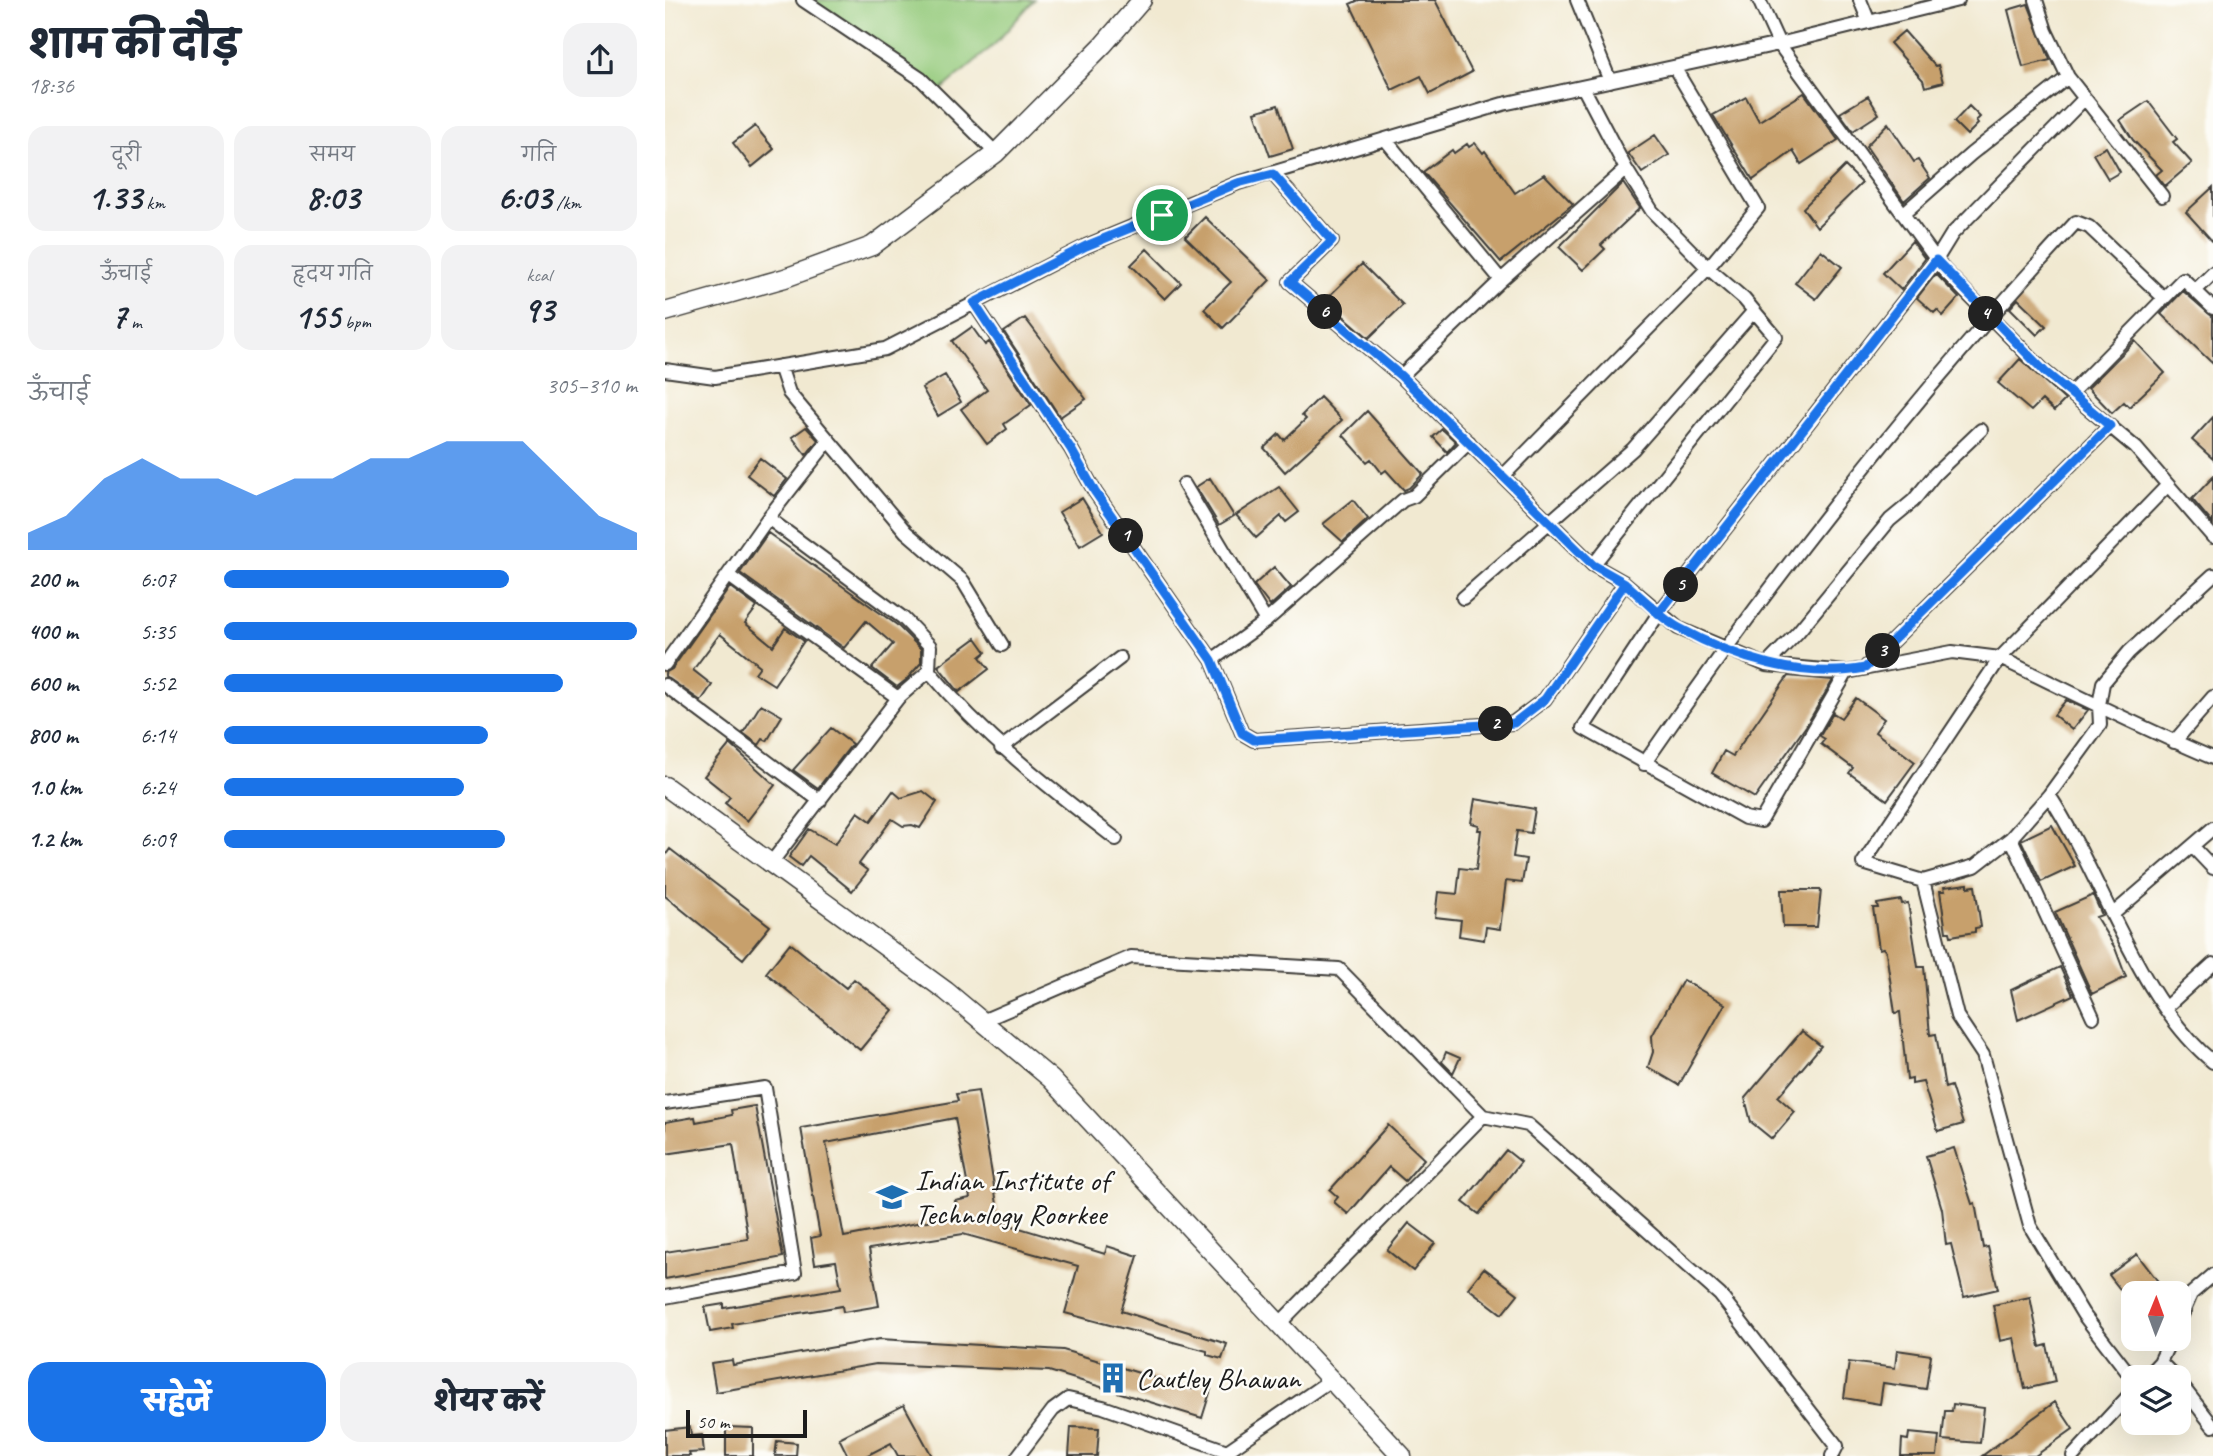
<!DOCTYPE html>
<html lang="hi">
<meta charset="utf-8">
<style>
:root{--surface:#fff;--page:#f2f2f3;--text:#1f2937;--muted:#747a83;--accent:#1a73e8}
body{margin:0;font-family:Caveat,"Playpen Sans Deva",sans-serif;background:var(--page);color:var(--text);height:100vh;display:flex;flex-direction:column;font-size:26px;white-space:nowrap}
*{box-sizing:border-box;margin:0}
p{font-size:23px;color:var(--muted)}
.icon{flex:none;width:38px;height:38px;fill:none;stroke:currentColor;stroke-width:2;stroke-linecap:round;stroke-linejoin:round}
.map{position:relative;flex:1;overflow:hidden}
.drawer{display:flex;flex-direction:column;background:var(--surface);width:665px}
.drawer>*{flex:none}
.needle{width:46px;rotate:1deg}
.buttons{position:absolute;left:1456px;top:1281px;display:grid;gap:14px}
.buttons a{display:grid;place-items:center;width:70px;height:70px;border-radius:14px;background:var(--surface);box-shadow:0 7px 28px #0002;font-size:35px}
.scale{position:absolute;left:21px;bottom:18px;width:121px;box-sizing:border-box;padding-left:7px;border:4px solid #1c1c1c;border-top:0;font-size:19px;line-height:24px;white-space:nowrap;color:#1c1c1c;-webkit-text-stroke:5px #fdfcf7;paint-order:stroke}
.pin{position:absolute;display:grid;place-items:center;width:60px;height:60px;color:#fff;margin:-30px;border:4px solid #fff;border-radius:50%;box-shadow:0 2px 7px #0007}
.km{position:absolute;width:35px;height:35px;margin:-18px;border-radius:50%;background:#222;color:#fff;font-size:19px;line-height:35px;text-align:center}
.round{display:grid;place-items:center;flex:none;width:74px;height:74px;border-radius:21px;background:var(--page)}
.summary{display:flex;align-items:center;justify-content:space-between;height:119px;padding:0 28px}
h1{font-size:38px;font-weight:800;line-height:52px}
.figures{display:grid;grid-template-columns:repeat(3,1fr);gap:10px;height:119px;padding:7px 28px}
.figures div{display:grid;align-content:center;border-radius:18px;background:var(--page);text-align:center}
.figures b{font-size:35px;font-weight:800}
.figures small{font-size:19px;font-weight:400}
.figures p{font-size:19px}
.chart{height:196px;padding:14px 28px}
.chart p{display:flex;justify-content:space-between}
.chart svg{width:100%;height:126px;margin-top:7px;fill:var(--accent);opacity:.7}
.primary-button{display:flex;gap:14px;margin-top:auto;padding:14px 28px}
.primary-button a{flex:1;height:80px;border-radius:21px;background:var(--accent);color:#fff;font-size:28px;font-weight:800;line-height:80px;text-align:center}
.primary-button a+a{background:var(--page);color:var(--text)}
ul{padding:0 28px;list-style:none;font-size:23px}
li{display:grid;grid-template-columns:112px 84px 1fr;align-items:center;height:52px}
li i{height:18px;border-radius:9px;background:var(--accent)}
main{display:flex;flex:1;min-height:0}
.map>svg:first-child{display:block}
.green{fill:#94ca7c;stroke:#58734c;stroke-width:2}
.building{fill:#c7a06c;fill-rule:evenodd}
.lines{fill:none;stroke-linecap:round;stroke-linejoin:round}
.street-casing{stroke:#3c3b37;stroke-width:16}
.secondary-casing{stroke:#3c3b37;stroke-width:21}
.street{stroke:#fff;stroke-width:12}
.secondary{stroke:#fff;stroke-width:18}
.route-casing{stroke:#fff;stroke-width:14}
.route{stroke:#1a73e8;stroke-width:9}
.labels{text-anchor:middle;stroke-width:5;stroke-linejoin:round;paint-order:stroke}
.poi-label{font-size:30px;fill:#1c1c1c;stroke:#fdfcf7;text-anchor:start}
</style>
<main>
<section class="drawer">
<div class="summary"><div><h1>शाम की दौड़</h1><p>18:36</p></div><a class="round"><svg class="icon" aria-label="share" viewBox="0 0 24 24"><path d="M12 15V3M7 8l5-5 5 5M5 13v7h14v-7"/></svg></a></div>
<div class="figures">
<div><p>दूरी</p><b>1.33<small> km</small></b></div>
<div><p>समय</p><b>8:03</b></div>
<div><p>गति</p><b>6:03<small> /km</small></b></div>
</div>
<div class="figures">
<div><p>ऊँचाई</p><b>7<small> m</small></b></div>
<div><p>हृदय गति</p><b>155<small> bpm</small></b></div>
<div><p>kcal</p><b>93</b></div>
</div>
<div class="chart"><p><span>ऊँचाई</span>305–310 m</p>
<svg viewBox="0 0 160 44" preserveAspectRatio="none"><path d="M0 44V38L10 32L20 19L30 12L40 19L50 19L60 25L70 19L80 19L90 12L100 12L110 6L120 6L130 6L140 19L150 32L160 38V44z"/></svg>
</div>
<ul>
<li><b>200 m</b>6:07<i style="width:69%"></i></li>
<li><b>400 m</b>5:35<i style="width:100%"></i></li>
<li><b>600 m</b>5:52<i style="width:82%"></i></li>
<li><b>800 m</b>6:14<i style="width:64%"></i></li>
<li><b>1.0 km</b>6:24<i style="width:58%"></i></li>
<li><b>1.2 km</b>6:09<i style="width:68%"></i></li>
</ul>
<div class="primary-button"><a>सहेजें</a><a>शेयर करें</a></div>
</section>
<div class="map">
<svg width="1548" height="1456" viewBox="0 0 1548 1456">
<rect width="100%" height="100%" fill="#fdfcf7"/>
<filter id="ink" filterUnits="userSpaceOnUse"><feTurbulence type="fractalNoise" baseFrequency=".0143" numOctaves="2"/><feDisplacementMap in="SourceGraphic" scale="14" xChannelSelector="R" yChannelSelector="G"/><feConvolveMatrix kernelMatrix="1 2 1 2 8 2 1 2 1" color-interpolation-filters="sRGB"/></filter>
<filter id="wash" filterUnits="userSpaceOnUse"><feTurbulence type="fractalNoise" baseFrequency=".00686" numOctaves="4" result="noise"/><feDisplacementMap in="SourceGraphic" scale="28" xChannelSelector="R" yChannelSelector="G"/><feGaussianBlur stdDeviation="1.57" result="paint"/><feColorMatrix in="noise" values="0 0 0 0 0 0 0 0 0 0 0 0 0 0 0 0 0 1.4 0 .05"/><feComposite in="paint" operator="in"/></filter>
<g filter="url(#wash)">
<rect width="100%" height="100%" fill="#f1e9d1"/>
<path class="green" d="M141 0H369L330 44 273 93Z"/>
<g id="blocks">
<path class="building" d="M694 0H770L807 72 765 94 756 76 727 90 685 4Z
M1363 4 1385 60 1358 67 1343 10Z
M1239 31 1270 66 1273 65 1278 82 1260 87 1258 80 1225 43Z
M1139 93 1173 140 1136 164 1128 151 1088 180 1048 115 1081 97 1094 121Z
M1203 96 1214 114 1188 131 1175 113Z
M1483 101 1512 139 1508 142 1527 163 1500 186 1491 175 1497 170 1468 140 1455 120Z
M613 105 628 149 605 156 590 112Z
M1304 106 1315 117 1311 121 1313 124 1302 135 1289 122Z
M1223 123 1249 162 1253 160 1265 178 1239 201 1201 146Z
M90 126 109 149 87 167 68 143Z
M990 135 1004 155 977 173 963 153Z
M810 143 818 153 820 151 850 193 879 174 908 204 836 262 758 172 787 150 789 153 802 144 804 147Z
M1441 147 1455 172 1443 179 1428 154Z
M1180 166 1197 183 1152 227 1138 208Z
M958 183 975 208 936 245 940 249 918 270 894 247Z
M1548 187V242L1521 212Z
M540 217 605 280 558 328 539 309 566 282 520 237Z
M1247 241 1260 259 1236 290 1218 273Z
M482 249 516 283 500 299 466 265Z
M1156 250 1177 267 1151 299 1130 283Z
M697 264 738 305 704 338 660 300Z
M1271 274 1294 298 1278 316 1272 310 1269 313 1252 298Z
M1518 291 1548 317V364L1496 314Z
M1353 299 1381 326 1372 335 1345 308Z
M360 318 421 399 395 417 339 332Z
M307 327 320 345 324 342 366 405 339 424 342 429 322 444 296 409 322 390 287 341Z
M1470 341 1500 373 1464 407 1459 402 1447 413 1423 388Z
M1355 359 1400 400 1389 411 1377 400 1366 411 1333 383Z
M280 375 296 402 273 416 257 388Z
M655 397 677 420 620 472 599 448 614 434 619 440 641 419 637 415Z
M702 411 758 474 744 488 739 490 721 470 717 473 706 459 702 462 678 435Z
M1548 417V459L1527 440Z
M141 427 153 440 141 455 127 437Z
M777 429 791 442 782 452 768 437Z
M95 458 122 479 109 496 82 475Z
M1548 477V524L1527 499Z
M545 478 569 516 554 525 531 487Z
M614 487 634 512 621 522 616 516 591 538 571 515Z
M417 498 438 532 415 546 394 512Z
M688 500 703 519 678 542 658 524Z
M103 533 232 625 256 649V663L241 680 232 687 207 668 228 644 201 621 179 648 75 573Z
M609 567 626 587 605 606 589 585Z
M65 587 92 607 80 623 108 646 120 628 139 641 109 685 90 673 95 666 55 634 28 670 47 685 36 701 0 676V673L7 669Z
M311 638 321 652 315 657 324 669 294 692 273 666Z
M1123 676 1168 680 1141 726 1090 798 1047 773 1059 751 1068 756Z
M1191 698 1219 719 1210 732 1250 762 1222 800 1184 773 1188 768 1156 744 1160 739 1155 736 1168 713 1176 718Z
M1401 700 1423 710 1407 730 1389 715Z
M96 704 117 716 102 741 98 739 94 745 78 733Z
M166 728 187 744 153 788 128 770Z
M65 744 110 785 82 821 60 803 65 797 39 776Z
M228 791 236 798 258 791 272 802 255 828 247 825 238 826 227 819 194 864 203 871 187 891 144 856 136 866 124 857 144 829 170 844 193 812 206 821Z
M810 799 870 809 866 833 852 831 848 857 861 859 857 883 841 881 835 929 821 927 819 940 794 936 796 920 770 917 773 892 792 894 795 868 811 870 816 830H813L814 825 806 823Z
M1387 825 1410 866 1376 882 1356 840Z
M5 849 105 926 78 959 0 896V856Z
M1303 884V887L1310 886 1316 927 1310 928V932L1286 936 1285 932H1281L1275 891H1280L1279 887Z
M1116 890H1156L1152 927H1118Z
M1428 895 1437 915 1431 917 1450 948 1461 977 1427 994 1390 912Z
M1236 900 1237 904 1243 903 1253 967H1259L1265 1035 1271 1034 1280 1088 1286 1086 1298 1124 1273 1131 1258 1082 1247 1084V1079L1242 1080 1235 1012 1230 1013 1221 952 1218 948 1214 949 1208 908H1213L1212 904Z
M125 943 181 988 189 979 228 1010 195 1050 101 973Z
M1395 967 1408 995 1353 1020 1346 990Z
M1018 980 1060 1004 1014 1085 983 1067 988 1052 987 1036Z
M1137 1031 1156 1046 1113 1097 1130 1112 1107 1139 1086 1122 1080 1098Z
M781 1052 795 1058 788 1073 777 1062Z
M313 1091 335 1222 440 1254 442 1246 473 1256 456 1311 562 1344 557 1359 542 1355V1351L400 1313 413 1266 298 1234 204 1249 214 1306 178 1312 177 1306 67 1324 68 1328 45 1332 40 1307 59 1304V1308L176 1288 171 1261 150 1264 146 1238 155 1236 136 1128 293 1101 291 1094ZM290 1118 305 1198 290 1201 293 1215 179 1237 161 1143Z
M90 1106 118 1257 0 1279V1252L83 1239 68 1144 0 1154V1122L30 1117 31 1122 67 1115 66 1110Z
M723 1125 759 1159 740 1181 724 1167 683 1214 669 1202 673 1197 665 1190Z
M1289 1148 1307 1204 1310 1203 1318 1248 1323 1247 1333 1289 1299 1297 1286 1244 1281 1245 1277 1209 1261 1156Z
M841 1150 856 1162 814 1214 798 1202Z
M744 1223 770 1243 748 1271 722 1250Z
M1472 1254 1498 1288 1491 1293H1468V1306L1444 1275Z
M819 1268 853 1294 837 1314 803 1288Z
M1365 1297 1375 1347 1382 1345 1390 1382 1360 1389 1349 1338 1335 1341 1328 1305Z
M215 1339 398 1350 527 1389 529 1384 546 1389 537 1418 384 1371 211 1364 51 1392 46 1363 67 1360 68 1365Z
M1232 1350 1266 1355 1261 1389 1218 1383 1215 1404 1179 1398 1184 1362 1230 1368Z
M1390 1402 1408 1429 1370 1456H1317Z
M1288 1404 1319 1408 1315 1443 1277 1440 1280 1411H1287Z
M239 1405 267 1456H233L226 1443 201 1456H183L174 1438Z
M25 1427 26 1436 37 1435 39 1452 24 1453 25 1456H0V1430Z
M61 1427 88 1428V1456H61Z
M406 1427 434 1428 432 1456H404Z
M1244 1433 1274 1436 1272 1456H1236L1237 1439 1243 1440Z
M112 1441 132 1443 131 1456H110Z"/>
</g>
</g>
<g filter="url(#ink)">
<use href="#blocks" fill-opacity="0" stroke="#3c3b37" stroke-width="2"/>
<g class="lines">
<g class="street-casing">
<path id="street" d="M138 0 256 79 331 153
M912 0 945 81
M1094 0 1114 44 1279 270 1380 372 1471 448 1548 537
M1195 0 1204 22
M1371 0 1381 31 1403 77 1497 196
M720 139 836 280
M608 174 667 241 625 282 736 376 928 565 960 583 1013 628 1101 665 1182 672 1287 652 1335 658 1503 485
M1238 214 1306 154 1403 77
M1530 291 1548 273
M309 303 406 449 430 492 547 660 577 733 589 740 848 723 880 699 960 583
M115 366 124 393 241 532 298 581 337 645
M0 370 50 377 220 349 421 246 573 183 838 104 1114 44 1293 0
M736 376 836 280 961 169 918 87
M1406 393 1518 279 1548 308
M839 475 1043 268 1093 208 1009 67
M519 484 601 621
M103 518 238 618 265 646 264 671C319 737 383 787 451 839
M928 565 1111 337 1079 299 1043 268 987 211 961 169
M1548 575 1464 652 1438 683 1434 705 1435 725 1384 795 1346 838 1310 866 1258 881 1198 863 1335 658C1406 692 1476 728 1548 758
M64 576 233 698
M798 598 968 449 1088 312
M547 660 601 621 738 500 749 496 804 442
M0 664 103 518 164 440
M1101 665 1133 632 1225 520 1248 501 1270 474 1316 430
M1200 668 1445 426
M1182 672 1096 821 1080 818 918 728 994 613 1271 260 1287 234 1419 99
M0 685 155 801
M1509 742 1548 697
M336 748 455 658
M979 764C1110 574 1254 391 1411 222L1424 227 1499 298
M1384 795C1437 876 1473 1001 1548 1062
M1346 838 1428 1017
M1528 847 1548 868
M106 863 233 698 264 671
M1258 881 1292 1016 1318 1055 1365 1226 1418 1314 1468 1379
M1448 914 1548 828
M1501 1007 1548 964
M317 1021 466 957 674 969 818 1116
M0 1103 100 1088 130 1273 0 1297
M1514 1322 1526 1294 1548 1275
M614 1324 818 1116 863 1125 1055 1295 1172 1446 1167 1456
M1495 1362 1510 1377
M1481 1377 1495 1362 1506 1339
M1514 1382 1548 1426
M353 1456 388 1410 403 1399 438 1407 562 1451 667 1379
M1408 1456 1468 1391"/>
</g>
<g class="secondary-casing">
<path id="secondary" d="M0 312 120 278 207 246 331 153 438 45 477 0
M0 786 281 991 386 1079 737 1456"/>
</g>
<use href="#street" class="street"/>
<use href="#secondary" class="secondary"/>
</g>
</g>
<g class="lines" filter="url(#ink)">
<g class="route-casing">
<path id="route" d="M497 215 421 246 309 303 406 449 430 492 547 660 577 733 589 740 849 723 880 699 960 583C977 598 994 617 1014 628 1069 658 1137 680 1200 668L1445 426 1380 372 1271 260 994 613 960 583 928 565 736 376 625 282 667 241 608 174 573 183 497 215"/>
</g>
<use href="#route" class="route"/>
</g>
<defs>
<g id="university-bare" transform="scale(2.415)"><path d="M0-5L7-2L0 1L-7-2ZM-4 1L0 2.5L4 1V4Q0 6-4 4Z" fill="#1f6fb2" stroke="#fdfcf7" stroke-width="2.5" paint-order="stroke"/></g>
<g id="building-bare" transform="scale(2.415)"><path d="M-4-6H4V6H1V3H-1V6H-4ZM-2.5-4.3h1.7v1.8h-1.7ZM.8-4.3h1.7v1.8H.8ZM-2.5-1h1.7V.8h-1.7ZM.8-1h1.7V.8H.8Z" fill="#1f6fb2" stroke="#fdfcf7" stroke-width="2.5" paint-order="stroke"/></g>
</defs>
<g fill-rule="evenodd">
<use href="#university-bare" x="227" y="1197"/>
<use href="#building-bare" x="448" y="1378"/>
</g>
<g class="labels">
<g class="poi-label">
<text x="250" y="1190">Indian Institute of<tspan x="250" dy="34">Technology Roorkee</tspan></text>
<text x="471" y="1388">Cautley Bhawan</text>
</g>
</g>
</svg>
<div class="buttons">
<a><svg class="needle" viewBox="-14 -14 28 28"><path d="M0-13l5 13h-10z" fill="#e53935"/><path d="M0 13l5-13h-10z" fill="#747a83"/></svg></a>
<a><svg class="icon" aria-label="layers" viewBox="0 0 24 24"><path d="M12 4l9 5-9 5-9-5zM3 14l9 5 9-5"/></svg></a>
</div>
<div class="scale">50 m</div>
<div class="pin" style="left:497px;top:215px;background:#1e9e55"><svg class="icon" aria-label="arrive" viewBox="0 0 24 24"><path d="M6 21V4h12l-3 4 3 4H6"/></svg></div>
<b class="km" style="left:461px;top:536px">1</b>
<b class="km" style="left:831px;top:724px">2</b>
<b class="km" style="left:1218px;top:651px">3</b>
<b class="km" style="left:1321px;top:314px">4</b>
<b class="km" style="left:1016px;top:585px">5</b>
<b class="km" style="left:660px;top:312px">6</b>
</div>
</main>
